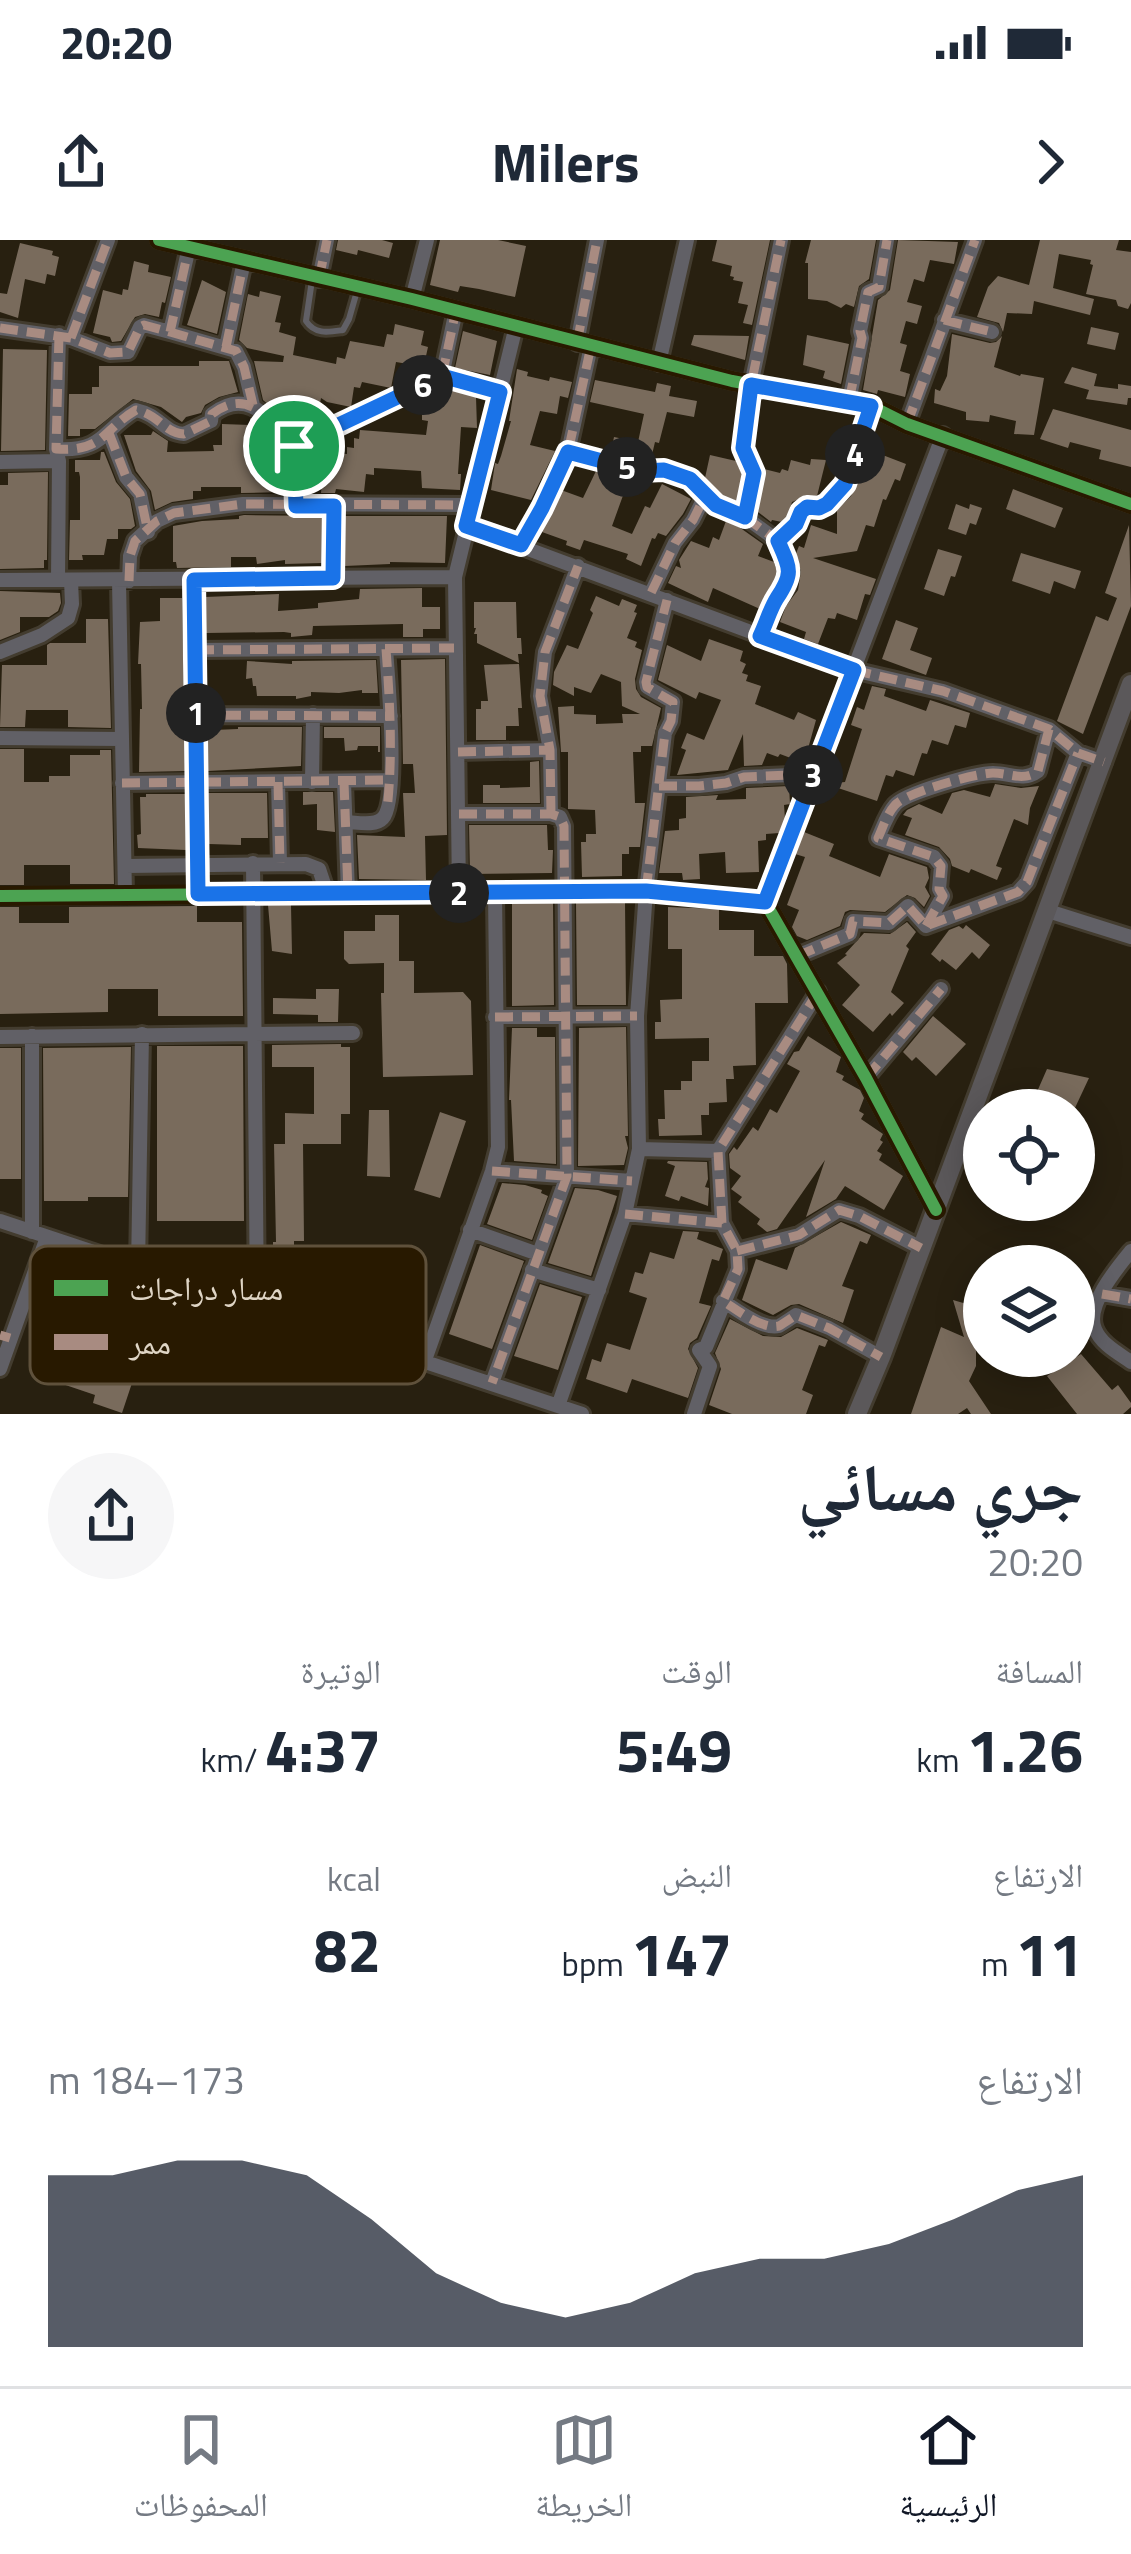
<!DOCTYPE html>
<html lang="ar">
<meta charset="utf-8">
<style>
:root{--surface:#fff;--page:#f6f6f7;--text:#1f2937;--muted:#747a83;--line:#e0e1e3;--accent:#111827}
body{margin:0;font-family:"Titillium Web","Noto Naskh Arabic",sans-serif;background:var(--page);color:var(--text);direction:rtl;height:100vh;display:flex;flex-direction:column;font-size:45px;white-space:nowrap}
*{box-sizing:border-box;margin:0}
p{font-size:39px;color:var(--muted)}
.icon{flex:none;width:66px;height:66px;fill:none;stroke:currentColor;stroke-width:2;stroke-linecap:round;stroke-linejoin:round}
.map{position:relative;height:1174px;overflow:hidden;direction:ltr}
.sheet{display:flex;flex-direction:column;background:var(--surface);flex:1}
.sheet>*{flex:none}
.tools{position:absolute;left:963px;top:849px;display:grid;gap:24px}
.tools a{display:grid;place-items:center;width:132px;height:132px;border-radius:50%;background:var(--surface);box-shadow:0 6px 30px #0003;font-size:60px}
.pin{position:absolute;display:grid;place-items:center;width:102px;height:102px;color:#fff;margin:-51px;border:6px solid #fff;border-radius:50%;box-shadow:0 3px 12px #0007}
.km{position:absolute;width:60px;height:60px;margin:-30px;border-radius:50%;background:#222;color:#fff;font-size:33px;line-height:60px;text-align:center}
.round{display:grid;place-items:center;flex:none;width:126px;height:126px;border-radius:63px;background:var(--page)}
.summary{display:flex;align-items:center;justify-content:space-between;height:204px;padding:0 48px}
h1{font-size:66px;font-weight:700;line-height:90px}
.stats{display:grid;grid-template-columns:repeat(3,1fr);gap:18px;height:204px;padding:12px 48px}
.stats div{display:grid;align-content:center}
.stats b{font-size:60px;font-weight:700}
.stats small{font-size:33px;font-weight:400}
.stats p{font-size:33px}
.chart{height:336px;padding:24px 48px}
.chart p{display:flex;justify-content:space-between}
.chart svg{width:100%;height:216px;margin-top:12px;fill:var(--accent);opacity:.7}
.status{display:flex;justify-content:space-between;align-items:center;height:84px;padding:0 60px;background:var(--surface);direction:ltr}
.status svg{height:33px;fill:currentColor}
header{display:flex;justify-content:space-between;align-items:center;height:156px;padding:0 48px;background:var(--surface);font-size:54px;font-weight:700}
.tabs{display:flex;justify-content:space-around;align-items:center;height:168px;border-top:3px solid var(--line);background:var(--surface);font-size:33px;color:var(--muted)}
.tabs a{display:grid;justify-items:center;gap:6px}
.tabs .current{color:var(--accent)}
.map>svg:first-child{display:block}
.building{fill:#796b5c}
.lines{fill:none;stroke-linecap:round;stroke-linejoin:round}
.service-casing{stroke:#433c2f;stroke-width:12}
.minor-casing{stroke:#433c2f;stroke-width:20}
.secondary-casing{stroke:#433c2f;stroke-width:24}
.service{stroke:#616066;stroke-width:6}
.minor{stroke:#616066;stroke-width:14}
.secondary{stroke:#5b585a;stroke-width:18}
.quiet{stroke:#a88b81;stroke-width:9;stroke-dasharray:18 9;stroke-linecap:butt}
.cycleway-casing{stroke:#281900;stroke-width:20}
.cycleway{stroke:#4ca352;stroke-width:12}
.route-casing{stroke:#fff;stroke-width:24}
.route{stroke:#1a73e8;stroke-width:15}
.key{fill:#281900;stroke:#5f513b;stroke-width:3}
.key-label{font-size:33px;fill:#dfd5c5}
</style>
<div class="status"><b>20:20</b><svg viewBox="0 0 49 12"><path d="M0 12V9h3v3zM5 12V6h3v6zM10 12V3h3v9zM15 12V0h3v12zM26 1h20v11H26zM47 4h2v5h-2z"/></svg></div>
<header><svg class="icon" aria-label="forward" viewBox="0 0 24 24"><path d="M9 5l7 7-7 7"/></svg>Milers<svg class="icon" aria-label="share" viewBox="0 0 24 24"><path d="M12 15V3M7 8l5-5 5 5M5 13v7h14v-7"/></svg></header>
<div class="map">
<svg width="1131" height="1174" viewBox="0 0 1131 1174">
<rect width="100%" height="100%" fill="#282010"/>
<path class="building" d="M338 0H382L393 3 389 18 358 10 357 15 336 10Z
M440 0H498L526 6 515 57 479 49 460 46 458 52 430 45Z
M717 0H770L752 85 743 83 748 65 738 63 743 42 733 40 734 37 730 36 732 26 712 21Z
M811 0H876L869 39 859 46 854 67 846 64 841 68 827 61 808 59V23H805Z
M898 0 958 2 954 24 930 20 924 42 914 39 907 62 922 66 917 84 906 81 900 103 907 105 900 131 910 134 905 157 878 150 877 154 863 150 878 60 890 50Z
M1040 0H1119L1116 10 1131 12V63L1128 69 1118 66 1116 60 1086 54 1093 25 1090 24 1091 20 1059 14 1053 48 1094 59 1090 75 1034 61 1032 74 1007 73 1003 92 999 83 977 77 988 47 998 36 1029 45Z
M20 3 53 11 52 15 59 17 55 36 47 34 45 44 25 39 18 78 0 72V53L7 54Z
M134 21 149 25 148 32 171 37 165 63 162 62 159 77 145 74 135 77 121 101 112 102 110 97 93 93 103 50 122 55 123 49 128 50Z
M202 40 226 52 217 94 187 85Z
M260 51 281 56 275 82 281 83 279 92 296 97 293 115 336 124 337 117 345 119 350 101 384 107 387 94 393 95 395 84 424 91 421 105 428 107 426 116 434 118 432 128 396 122 391 148 362 142 360 148 354 147 351 167 327 162 321 158 320 164 314 163 310 180 281 176 263 160 254 121 283 122 284 116 247 108 239 100 248 54 259 57Z
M1091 87 1119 93 1115 110 1087 104Z
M463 91 497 101 490 135 455 128Z
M952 94 990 103 996 102 1002 96 994 127 1020 136 1021 134 1044 138 1034 195 1014 194 1016 181 990 175 989 182 966 180V172L934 163 935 149 940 151 947 136Z
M694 95 749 96 745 120 691 105Z
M807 95 849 104 841 144 823 138 825 131 803 125Z
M3 109 47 110 45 210 1 211Z
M199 121H229L238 152 219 157 205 165 201 173 186 177 182 182 161 167 133 159 95 189H80V196H68L69 154H92V147H99V126H199Z
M1072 127 1097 134 1094 146 1118 149V144L1131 146V158H1128L1127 165 1086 159 1089 150 1064 143Z
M517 129 528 132 527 136 549 141 550 137 572 142 568 158 560 156 557 174 540 171 530 205 555 211 531 260 491 250 495 223 498 224 501 216 511 181H509Z
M595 140 655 152 657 143 671 146 669 156 697 161 694 177 667 172 659 203 655 202 651 219 641 220 611 212 614 197 638 202 644 174 590 162Z
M443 148 476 157 477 188 461 187 458 234H461L460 250 422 248 421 231 374 228V235L366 234 364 252 336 249 335 253H321L323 230 314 229 315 212 347 214V207L354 208V198L359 199 360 190 426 195 428 181 422 180V167L428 168 431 154Z
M1053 169 1131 190V227L1099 219 1101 210 1070 202 1068 208 1040 199Z
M250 178 266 192V208L278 209 280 237H284V252L241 253V247H201V251H193V259L172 262 155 270 151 251 136 231 124 195H151L153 191 168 201 167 212 214 211 213 205H222V184L250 185Z
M869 204 881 207 880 214 906 224 900 241 895 239 886 260 883 259 874 287 866 285 857 311 813 318 876 339 870 355 865 354 857 380 837 373 835 379 828 378 818 404 804 399 806 392 780 382 786 366 798 350 801 331 795 316 799 306 804 308 811 285 837 294V270L851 256Z
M101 212H104L116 242 130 259 135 286 131 289H118V299H107L104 315H82L83 320H69L70 280H80V237L79 232H75V220H100Z
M710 215 736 221 742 235 737 261 723 256 705 238Z
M811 219 826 220 817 256H806L792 262 787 278 782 282 772 280 771 282 758 272 764 229 780 233 782 229 788 231 791 220 810 225Z
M596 231 635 241 632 252 625 250 612 286 632 294 645 266 650 268 662 244 691 259 683 274 666 296 658 293 655 299 652 298 641 326 626 319 628 314 584 300 580 310 566 305 567 301 542 292 561 250 583 258Z
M48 232 47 320H44V328L0 329V245H8V233Z
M1013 249 1063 268 1055 288 1006 269Z
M956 264 969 269 970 264 982 268 976 285 970 283 966 295 948 289Z
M244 275 323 276 322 323 285 324V320L257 324 256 317H231V327L177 328 176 322H173V286L202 281 239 279V276Z
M345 276H447L445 323 390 322V324L345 326Z
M726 281 739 287 763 304 758 316 774 322 778 335 777 342 760 369 713 348 708 362 668 343 676 326 681 328 679 320 691 301 709 308 713 297 719 300Z
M1129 285 1131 366 1083 494 1057 481 1096 376 1108 381 1117 358 1105 353Z
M938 309 962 316 955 337 951 336 944 356 924 349Z
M1021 313 1081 331 1075 349 1054 341 1050 354 1012 341Z
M422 348V367H440V389H423V397H403V384L313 386 312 395 291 397V393L284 392 206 393 205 357 279 354 278 371 318 368V363L359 359 360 349Z
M0 351 60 353 61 363 58 371 49 377H20V392L0 400Z
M596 356 619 366 622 359 637 365 634 372 637 373 627 398 637 402 635 407 642 410 635 439 636 449 641 457 661 468 652 506H641V512H633L635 563H645L640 607H629V614H622V636L582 637 581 602H586V594H596L595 570 568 569V512H561L558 467 574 466V474L596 475V484L623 483 622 474H640L622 466 621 442 601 434 591 453 574 447V456L553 445 554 432 567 405 578 409 593 373 590 370Z
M160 358H182L185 531 139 532 140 469H142L141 424H138L140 382 160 381Z
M474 362H516L517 398H521L522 414H518L519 423 477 403V394H474L476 388H474Z
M86 379H108L111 488 68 487V470H26L25 487H0L2 425H47V405L50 403H86Z
M896 380 918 388 910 410 932 418 926 435 882 419Z
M709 399 743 411 740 421 746 424 742 433 748 435 746 441 761 446 755 464 794 480 798 472 816 480 804 523 780 514 778 517 767 513 762 525 744 526 743 494 728 530 677 535 686 510 681 508 687 493 704 500 721 460 699 452 696 459 658 440 667 405 701 421Z
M445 419 447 595 425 596 426 640 359 639 357 595 405 597 403 553H415L413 524H403L401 420Z
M376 420 378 453H362V450L339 453 311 452V456L296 459V456H257L256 446H253L252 438 246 439 247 421 292 424V421Z
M519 424 522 468H518L519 486H506V500H476V469H481V461H488L484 425Z
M872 446 886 449 884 456 926 471 930 460 970 473 966 488 955 485 948 505 932 500 927 514 922 513 914 536 896 530 893 537 886 535 877 561 826 544 845 542 862 489 851 485 857 467 864 470Z
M207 487H214V490L238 489V487H302L301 526 208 531Z
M324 487H380V512H378V506H358L357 510 345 511 344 498H324Z
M0 509H24V542H49V536H70V515H100V510H111L114 644H70V625H24V645H0Z
M539 521 540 563H483V545H500V548L530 547V522Z
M995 544 1021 548 1039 546 1030 568 1028 585 1014 579 996 626 1002 628 997 640 971 629 969 633 952 626 950 619 939 607 905 595 912 578 903 575 907 570 919 564 942 574 952 553 964 550 990 557Z
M789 546 790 564 784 565 785 579 779 593 766 594V600L758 601 759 632 726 633 725 612 699 614 700 639 683 640 682 633H659L665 591 679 590V579L686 578V557L718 555 716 560 746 559V548Z
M303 552H333L335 592 317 590V564L303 565Z
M208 553H267L268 598H241V605L209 604Z
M146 554H185L186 610 138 608 137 595 141 594 140 557H146Z
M469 585H547L548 610H553L552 633 470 634Z
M804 592 834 604 829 616 880 637 889 614 927 627 929 638 925 647 930 656 924 667 915 658 907 655 885 672 850 670 845 672 840 686 807 700 797 696 792 687 799 670 787 665 805 617 795 614Z
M625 662 626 765H577L576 663Z
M512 663H553L554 765 512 766Z
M268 665H291L292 714 272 711Z
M197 666V682H242L243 776H158V749H108V772L0 774V667H19V683H69V667Z
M668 667 719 669V690H754V716H783L787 724 788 763H755L756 825 733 826 734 839H726L727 862 709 863V875H701L702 895 659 896 658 879H665L664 850H681V841H692V821H709V798L655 799V782H661L660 760 682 759V709H668Z
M375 675H399V721H414V753L463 752 471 761 473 835 383 837 381 753H384V723L349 724 344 719V691H375Z
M907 682 916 692 906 706 909 709 891 752 904 763 892 776 890 773 873 792 842 765 860 745 837 723 847 715 845 714 864 693 890 694Z
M966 685 990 705 979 719 972 712 956 730 942 719 940 722 931 714 949 690 959 686 963 689Z
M316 749H339L338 782H318V775L273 774V758L316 759Z
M933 776 966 804 936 836 916 817 912 821 903 812Z
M626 787 628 896H625L628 908 624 925 578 926 579 788Z
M512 788H537V797H555L556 924 514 921 511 860H509Z
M808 796 841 817 836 832 844 836 842 840 860 850 864 858 859 871 864 874 861 879 883 894 880 900 883 902 877 911 882 914 879 920 903 936 884 970 845 946 836 959 806 977 825 920 777 989 767 992 757 984 760 979 738 962 742 957 731 949 741 936 730 928 729 914 734 907 737 910 753 887 758 891 770 869 777 873 800 831 787 824 794 812 799 811Z
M341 804V807H350V874H341V904H303L304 1001H294V1022H273V1002H276L274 904H285V873L314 874V827H272V805Z
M157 806H243L244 981H157Z
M131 807 128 957H88V961H44L43 808Z
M0 808H21V939H0Z
M1047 829 1089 838 1074 870H1029Z
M369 870H389L390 937 367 936Z
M440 872 466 881 440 958 414 950Z
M668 921 707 922 708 939 705 947 709 948 708 966 681 956 679 961 665 956 675 926 667 923Z
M502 943 525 945 542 950 541 953 548 956 532 1000 487 984Z
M575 948 598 950 617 956 591 1036 548 1023Z
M841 982 871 995 867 1004 860 1001 842 1046 854 1050 843 1083 799 1064 791 1065 773 1075 742 1060 756 1019 787 1030 795 1008Z
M683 991 699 992 697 999 723 1009 719 1021 712 1019 699 1063 711 1066 697 1098 690 1103 688 1109 698 1128 688 1158 632 1139 627 1153 586 1139 592 1119 601 1122 607 1103 630 1110 647 1058 629 1052 635 1032 643 1034 650 1012 674 1019Z
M480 1005 524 1021 492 1109 449 1094Z
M540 1044 582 1057 558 1130 514 1116Z
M953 1060 984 1069V1103L976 1100V1126L969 1141 991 1174H971L967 1168 958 1174H911L941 1087 964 1097Z
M730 1079 763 1096 781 1097 797 1088 828 1100 825 1107 819 1105 802 1150 813 1155 806 1174H732L709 1165 721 1129 715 1113Z
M57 1083 112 1102 114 1098 158 1112 153 1127 139 1122 122 1173 93 1163 95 1155 39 1136Z
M1081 1114 1112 1150 1118 1145 1131 1163V1167L1123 1174H1077L1047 1136Z"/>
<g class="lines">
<g class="service-casing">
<path id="service" d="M312 40 306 81C315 95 329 92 343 90L349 79 357 51"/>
</g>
<g class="minor-casing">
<path id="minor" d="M159 0 412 59 732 141 871 166 907 184 1131 264
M319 39 327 0
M412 59 427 0
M944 80 992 92
M0 88 71 98 110 113 128 112 140 87 144 85 170 92 189 7
M170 92 236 111 244 127 253 165
M59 95 56 209C104 212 102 190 136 170 160 175 164 193 184 194L211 181 212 174C249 146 269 180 294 206
M71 98 108 0
M577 103 597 0
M226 107 244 21
M659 123 687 0
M442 136 456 70
M849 161 862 98 860 91 868 52 879 47 887 0
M907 184 975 0
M109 193 126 237 140 254 148 292
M56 209 59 221 58 340
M568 212 640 231 665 230 690 239 706 254 693 280 675 303 651 353
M0 222 59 221
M706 254 716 265 745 277 754 234 743 208V197L751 145 781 0
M296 266 294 206 442 136 500 152
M745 277 778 301 790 334 787 347 776 360 760 396
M466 286 853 430 943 451 1049 489
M778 301 797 284 801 272 807 267 819 268 827 264 840 252 871 166
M521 305 568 212 591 106
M333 338 334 266
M0 340 455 337
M194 340 198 654
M119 341 125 654
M129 341 130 316 135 301 157 281 174 273 243 264 471 265
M196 410 454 408
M0 412 42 395 68 378 72 364 71 340
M196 475 391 476
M0 498 121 499
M458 512 550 510
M278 542 280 623
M312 542 313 475
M344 542 348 653
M122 543 390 540
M659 546H699L726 543 744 537 814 534
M459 574H551L560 577 564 586 567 936 492 1143
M551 574 550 510 540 456 545 412 578 326
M346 582C356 582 375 587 383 578 399 561 388 436 386 409
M253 623 257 1067C290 1098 344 1171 379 1105
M125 626 306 624 319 629 327 653
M459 653 455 337 516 86
M0 656 646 651 765 662 866 838 936 970
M765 662 943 195
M1048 671 1131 697
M926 686 943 656 939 649 941 626 934 617 878 598C883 587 887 574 895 565 905 553 976 533 993 533 1010 533 1023 542 1038 531L1049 489 1078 513 1104 522
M797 716 850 694 853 681 889 683 908 666 926 686 1018 652 1027 642 1078 513
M495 777 637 776
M0 797 353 793
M866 838 941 749
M639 909 718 911
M492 931 632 941
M625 974 722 983
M0 981 582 1174
M470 990 538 1014
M32 992V796
M737 1011 799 995 839 970 859 976 921 1008
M1131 1011C1117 1028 1085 1066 1095 1089 1101 1104 1118 1113 1131 1122
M138 1027 142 794
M532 1030 599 1050
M1102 1054 1131 1059
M723 1061C736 1069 762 1090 779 1086 781 1085 793 1077 796 1075L829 1088 881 1117
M425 1120 492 931 498 907 495 653
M0 1129 47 997
M558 1166 625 974 639 909 637 776 646 651 665 493 671 481 673 462 647 447 646 442 667 360
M694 1174 710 1126 699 1110 706 1107 738 1029 737 1011 722 983 718 911 818 752"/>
</g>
<g class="secondary-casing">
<path id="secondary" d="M857 1174 881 1117 1131 444"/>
</g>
<use href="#service" class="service"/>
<use href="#minor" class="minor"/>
<use href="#secondary" class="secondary"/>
<path class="quiet" d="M319 39 327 0
M944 80 992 92
M0 88 71 98 110 113 128 112 140 87 144 85 170 92 189 7
M170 92 236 111 244 127 253 165
M59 95 56 209C104 212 102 190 136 170 160 175 164 193 184 194L211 181 212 174C249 146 269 180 294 206
M71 98 108 0
M577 103 597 0
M226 107 244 21
M442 136 456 70
M849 161 862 98 860 91 868 52 879 47 887 0
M907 184 975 0
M109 193 126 237 140 254 148 292
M568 212 640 231 665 230 690 239 706 254 693 280 675 303 651 353
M706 254 716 265 745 277 754 234 743 208V197L751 145 781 0
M296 266 294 206 442 136 500 152
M745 277 778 301 790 334 787 347 776 360 760 396
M778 301 797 284 801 272 807 267 819 268 827 264 840 252 871 166
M521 305 568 212 591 106
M333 338 334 266
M129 341 130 316 135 301 157 281 174 273 243 264 471 265
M386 409C390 463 393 516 387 570
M196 410 454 408
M853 430 943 451 1049 489
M196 475 391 476
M458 512 550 510
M278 542 280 623
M344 542 348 653
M122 543 390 540
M659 546H699L726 543 744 537 814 534
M459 574H551L560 577 564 586 567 936 492 1143
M551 574 550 510 540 456 545 412 578 326
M646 651 665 493 671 481 673 462 647 447 646 442 667 360
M926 686 943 656 939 649 941 626 934 617 878 598C883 587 887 574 895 565 905 553 976 533 993 533 1010 533 1023 542 1038 531L1049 489 1078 513 1104 522
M797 716 850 694 853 681 889 683 908 666 926 686 1018 652 1027 642 1078 513
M818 752 718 911 722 983 737 1011 738 1029 723 1061C736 1069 762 1090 779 1086 781 1085 793 1077 796 1075L829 1088 881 1117
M495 777 637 776
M866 838 941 749
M492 931 632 941
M625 974 722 983
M737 1011 799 995 839 970 859 976 921 1008
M1102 1054 1131 1059
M0 1095 10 1098"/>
<g class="cycleway-casing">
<path id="cycleway" d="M159 0 412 59 732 141 871 166 907 184 1131 264
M0 656 646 651 765 662 866 838 936 970"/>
</g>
<use href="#cycleway" class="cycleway"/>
</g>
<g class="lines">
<g class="route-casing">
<path id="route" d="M442 136 500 152 466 286 521 305 542 268 568 212 640 231 664 230 690 239 716 265 745 277 754 233 743 208 751 145 871 166 845 244 827 264 819 268 807 267 801 272 796 284 778 301C790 328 794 333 777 358 770 369 766 384 760 396L854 430 765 662 646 651 198 654 194 340 333 338 334 266H296L294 206Z"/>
</g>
<use href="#route" class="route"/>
</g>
<rect x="30" y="1006" width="396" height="138" rx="18" class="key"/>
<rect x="54" y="1040" width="54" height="16" fill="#4ca352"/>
<rect x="54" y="1094" width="54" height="16" fill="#a88b81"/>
<g class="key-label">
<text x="129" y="1060">مسار دراجات</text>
<text x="129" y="1114">ممر</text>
</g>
</svg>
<div class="tools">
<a><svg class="icon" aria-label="locate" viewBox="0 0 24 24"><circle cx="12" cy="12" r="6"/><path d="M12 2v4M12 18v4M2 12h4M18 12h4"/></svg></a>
<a><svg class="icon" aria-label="layers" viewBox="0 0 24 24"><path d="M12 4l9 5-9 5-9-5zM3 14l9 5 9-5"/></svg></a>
</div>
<div class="pin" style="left:294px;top:206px;background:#1e9e55"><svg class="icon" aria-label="arrive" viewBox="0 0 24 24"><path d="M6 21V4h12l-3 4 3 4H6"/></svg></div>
<b class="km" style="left:196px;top:473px">1</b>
<b class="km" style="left:459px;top:653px">2</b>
<b class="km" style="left:813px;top:535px">3</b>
<b class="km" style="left:855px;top:214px">4</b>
<b class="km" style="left:627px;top:227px">5</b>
<b class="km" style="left:423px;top:145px">6</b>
</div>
<section class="sheet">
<div class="summary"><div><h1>جري مسائي</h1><p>20:20</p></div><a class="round"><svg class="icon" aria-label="share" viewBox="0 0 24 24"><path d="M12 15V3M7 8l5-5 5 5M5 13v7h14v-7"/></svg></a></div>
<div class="stats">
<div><p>المسافة</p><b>1.26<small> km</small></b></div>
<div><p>الوقت</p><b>5:49</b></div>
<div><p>الوتيرة</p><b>4:37<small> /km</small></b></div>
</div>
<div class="stats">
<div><p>الارتفاع</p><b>11<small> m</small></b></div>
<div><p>النبض</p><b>147<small> bpm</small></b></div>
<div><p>kcal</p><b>82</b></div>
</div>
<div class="chart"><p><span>الارتفاع</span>173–184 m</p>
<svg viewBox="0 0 160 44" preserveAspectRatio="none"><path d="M0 44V9L10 9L20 6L30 6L40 9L50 18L60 29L70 35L80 38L90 35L100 29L110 26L120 26L130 23L140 18L150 12L160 9V44z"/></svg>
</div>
</section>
<nav class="tabs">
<a class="current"><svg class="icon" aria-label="home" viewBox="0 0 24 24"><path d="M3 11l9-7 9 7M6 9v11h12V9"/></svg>الرئيسية</a>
<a><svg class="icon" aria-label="map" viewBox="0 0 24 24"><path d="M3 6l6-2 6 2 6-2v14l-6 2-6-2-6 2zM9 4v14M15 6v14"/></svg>الخريطة</a>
<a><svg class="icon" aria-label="saved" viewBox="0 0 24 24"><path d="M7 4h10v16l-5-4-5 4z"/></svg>المحفوظات</a>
</nav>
